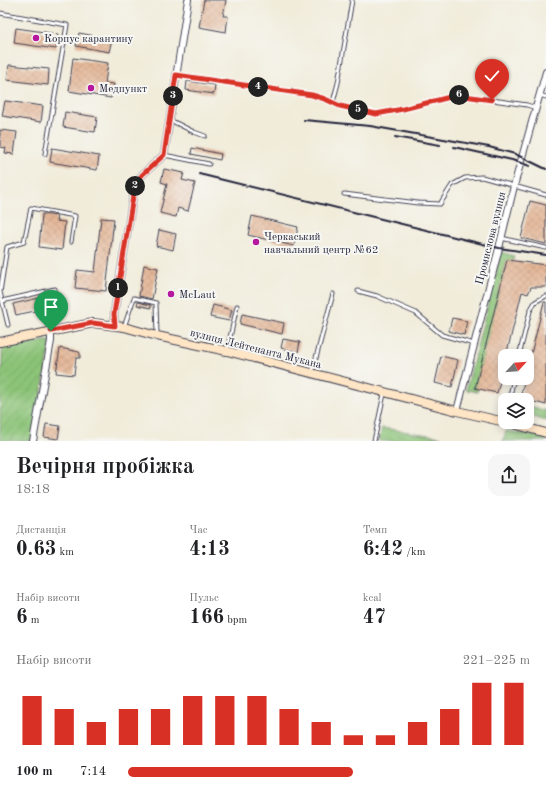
<!DOCTYPE html>
<html lang="uk">
<meta charset="utf-8">
<style>
:root{--surface:#fff;--page:#f6f6f6;--text:#202124;--muted:#757577;--accent:#d93025}
body{margin:0;font-family:"Old Standard TT",serif;background:var(--page);color:var(--text);height:100vh;display:flex;flex-direction:column;font-size:15px;white-space:nowrap}
*{box-sizing:border-box;margin:0}
p{font-size:13px;color:var(--muted)}
.icon{flex:none;width:22px;height:22px;fill:none;stroke:currentColor;stroke-width:2;stroke-linecap:round;stroke-linejoin:round}
.map{position:relative;height:441px;overflow:hidden}
.drawer{display:flex;flex-direction:column;background:var(--surface);flex:1}
.drawer>*{flex:none}
.needle{width:26px;rotate:64deg}
.fabs{position:absolute;left:498px;top:349px;display:grid;gap:8px}
.fabs a{display:grid;place-items:center;width:36px;height:36px;border-radius:8px;background:var(--surface);box-shadow:0 2px 10px #0003;font-size:20px}
.pin{position:absolute;display:grid;place-items:center;width:34px;height:34px;color:#fff;margin:-41px -17px;border-radius:50% 50% 50% 0;rotate:-45deg;box-shadow:0 0 4px #0007}
.pin .icon{rotate:45deg}
.km{position:absolute;width:20px;height:20px;margin:-10px;border-radius:50%;background:#222;color:#fff;font-size:11px;line-height:20px;text-align:center}
.round{display:grid;place-items:center;flex:none;width:42px;height:42px;border-radius:12px;background:var(--page)}
.summary{display:flex;align-items:center;justify-content:space-between;height:68px;padding:0 16px}
h1{font-size:22px;font-weight:600;line-height:30px}
.figures{display:grid;grid-template-columns:repeat(3,1fr);gap:6px;height:68px;padding:4px 16px}
.figures div{display:grid;align-content:center}
.figures b{font-size:20px;font-weight:600}
.figures small{font-size:11px;font-weight:400}
.figures p{font-size:11px}
.chart{height:112px;padding:8px 16px}
.chart p{display:flex;justify-content:space-between}
.chart svg{width:100%;height:72px;margin-top:4px;stroke:var(--accent);stroke-width:6}
ul{padding:0 16px;list-style:none;font-size:13px}
li{display:grid;grid-template-columns:64px 48px 1fr;align-items:center;height:30px}
li i{height:10px;border-radius:5px;background:var(--accent)}
.map>svg:first-child{display:block}
.grass{fill:url(#grass-tufts);stroke:#567259}
.garden{fill:url(#garden-furrows);stroke:#567259}
.building{fill:url(#building-cross-hatch)}
.lines{fill:none;stroke-linecap:round;stroke-linejoin:round}
.service-casing{stroke:#414053;stroke-width:5}
.minor-casing{stroke:#414053;stroke-width:8}
.secondary-casing{stroke:#414053;stroke-width:10}
.service{stroke:#fff;stroke-width:3}
.minor{stroke:#fff;stroke-width:6}
.secondary{stroke:#fee5c5;stroke-width:8}
.rail{stroke:#22223b;stroke-width:2}
.route-casing{stroke:#fff;stroke-width:8}
.route{stroke:#d93025;stroke-width:5}
.poi-dot{fill:#b5179e;stroke:#f6f6f2;stroke-width:1.5}
.labels{text-anchor:middle;stroke-width:4;stroke-linejoin:round;paint-order:stroke}
.poi-label{font-size:11px;fill:#22223b;stroke:#f6f6f2;text-anchor:start}
.street-label{font-size:11px;fill:#22223b;stroke:#f6f6f2}
</style>
<div class="map">
<svg width="546" height="441" viewBox="0 0 546 441">
<defs>
<pattern id="grass-tufts" width="24" height="20" patternUnits="userSpaceOnUse"><rect width="24" height="20" fill="#8bc377"/><path d="M3 7l-1-3M5 7V3M7 7l1-3M15 17l-1-3M17 17v-4M19 17l1-3" fill="none" stroke="#78a768"/></pattern>
<pattern id="garden-furrows" width="10" height="10" patternUnits="userSpaceOnUse"><rect width="10" height="10" fill="#8bc377"/><path d="M-1 1l2-2M0 10L10 0M9 11l2-2" fill="none" stroke="#78a768"/></pattern>
<pattern id="building-cross-hatch" width="8" height="8" patternUnits="userSpaceOnUse"><rect width="8" height="8" fill="#e4b595"/><path d="M0 0l8 8M0 8l8-8" fill="none" stroke="#c39b81"/></pattern>
</defs>
<rect width="100%" height="100%" fill="#f6f6f2"/>
<filter id="ink" filterUnits="userSpaceOnUse"><feTurbulence type="fractalNoise" baseFrequency=".025" numOctaves="2"/><feDisplacementMap in="SourceGraphic" scale="8" xChannelSelector="R" yChannelSelector="G"/><feConvolveMatrix kernelMatrix="1 2 1 2 8 2 1 2 1" color-interpolation-filters="sRGB"/></filter>
<filter id="wash" filterUnits="userSpaceOnUse"><feTurbulence type="fractalNoise" baseFrequency=".012" numOctaves="4" result="noise"/><feDisplacementMap in="SourceGraphic" scale="16" xChannelSelector="R" yChannelSelector="G"/><feGaussianBlur stdDeviation="0.9" result="paint"/><feColorMatrix in="noise" values="0 0 0 0 0 0 0 0 0 0 0 0 0 0 0 0 0 1.4 0 .05"/><feComposite in="paint" operator="in"/></filter>
<g filter="url(#wash)">
<rect width="100%" height="100%" fill="#f1ecda"/>
<path class="grass" d="M501 252 514 256 513 261 507 260 475 388 478 389 477 392 469 390 468 391 466 390Z
M527 405 546 411V421L527 415Z
M382 428 441 437 419 441H379Z
M506 431 536 435 546 437V441H503Z"/>
<path class="garden" d="M44 341H51L33 441H0V371L2 370V349L5 347Z"/>
<g id="blocks">
<path class="building" d="M204 0H226L223 16H228L226 32 199 27Z
M16 28 58 34 56 49 14 43Z
M79 33 112 39 109 52 76 46Z
M73 58 108 63 105 83 114 84 111 98 69 91Z
M9 65 49 69 48 85 7 80Z
M187 81 215 85 214 94 186 90Z
M5 101 43 106 41 122 2 116Z
M65 112 97 117 95 132 63 127Z
M0 130 17 132 14 154 5 153 6 148 0 147Z
M52 148 99 156 97 170 50 162Z
M192 148 221 154 220 160 191 154Z
M164 169 184 173 182 180 195 183 188 211 178 208 176 217 160 213 167 184 161 182Z
M530 201 546 205V244L521 238Z
M42 214 57 216 56 221 65 222 62 250 39 247Z
M252 216 298 227 294 246 248 235Z
M101 218 114 219 106 291 75 288 77 270 95 272Z
M159 230 176 234 173 250 156 246Z
M507 260 546 265V287H531L528 294 522 292 506 356H505V362L497 393 475 388Z
M144 265 158 268 152 299 139 296Z
M60 293 63 305 16 315 13 304Z
M138 302 151 305V308L137 305Z
M544 302H546V405L520 398 525 378H527V370Z
M213 305 232 310 229 321 210 317Z
M242 314 284 323 282 334 240 324Z
M452 318 467 321 464 335 449 331Z
M283 339 300 342 298 352 281 348Z
M60 348 79 352 80 353V358H76L74 375 56 373Z
M441 356 458 360 452 387 435 383Z
M46 424 60 426 58 439 44 437Z"/>
</g>
</g>
<g filter="url(#ink)">
<use href="#blocks" fill-opacity="0" stroke="#414053" stroke-width="1"/>
<g class="lines">
<g class="service-casing">
<path id="service" d="M0 13 67 25 45 154
M177 75 312 95 333 102 338 83 352 0
M540 95 546 97
M333 102 340 106 376 114 403 109 458 95 527 105 536 108
M170 120 194 132 205 136
M164 155 209 164
M344 194 418 203 440 204 452 185 465 178 482 177 546 195
M501 238 546 248
M358 291 377 296 416 313 442 335 474 344
M0 292 7 247 24 242 31 208 75 216 71 242
M0 292 8 325
M2 301 55 289
M124 327 134 298 156 303 157 334
M227 351 237 306
M519 356 530 311 535 302 546 296
M312 373 333 294
M509 400 514 378
M374 441 384 394"/>
</g>
<g class="minor-casing">
<path id="minor" d="M115 326 114 314 135 184 142 175 164 155 188 0
M457 411 499 248 514 186 546 72
M33 441 51 341V331"/>
</g>
<g class="secondary-casing">
<path id="secondary" d="M0 342 93 323 124 327 157 336 227 351 457 411 505 422
M506 422 546 433"/>
</g>
<use href="#service" class="service"/>
<use href="#minor" class="minor"/>
<use href="#secondary" class="secondary"/>
<path class="rail" d="M304 120 370 126 489 147 515 154 546 169
M395 137 440 145
M454 147 512 160 530 166
M199 174 499 248 546 255"/>
</g>
</g>
<g class="lines" filter="url(#ink)">
<g class="route-casing">
<path id="route" d="M51 331 93 323 115 326 114 314 135 184 142 175 164 155 176 75 312 95 325 99 340 106 376 114 403 109 458 95 492 100"/>
</g>
<use href="#route" class="route"/>
</g>
<g class="poi-dot">
<circle cx="36" cy="38" r="4"/>
<circle cx="91" cy="88" r="4"/>
<circle cx="256" cy="242" r="4"/>
<circle cx="171" cy="294" r="4"/>
</g>
<g class="labels">
<g class="poi-label">
<text x="44" y="42">Корпус карантину</text>
<text x="99" y="92">Медпункт</text>
<text x="264" y="240">Черкаський<tspan x="264" dy="13">навчальний центр №62</tspan></text>
<text x="179" y="298">McLaut</text>
</g>
<g class="street-label">
<text transform="translate(490 238) rotate(-76)" y="4">Промислова вулиця</text>
<text transform="translate(256 348) rotate(14)" y="4">вулиця Лейтенанта Мукана</text>
</g>
</g>
</svg>
<div class="fabs">
<a><svg class="needle" viewBox="-14 -14 28 28"><path d="M0-13l5 13h-10z" fill="#e53935"/><path d="M0 13l5-13h-10z" fill="#757577"/></svg></a>
<a><svg class="icon" aria-label="layers" viewBox="0 0 24 24"><path d="M12 4l9 5-9 5-9-5zM3 14l9 5 9-5"/></svg></a>
</div>
<div class="pin" style="left:51px;top:331px;background:#1e9e55"><svg class="icon" aria-label="arrive" viewBox="0 0 24 24"><path d="M6 21V4h12l-3 4 3 4H6"/></svg></div>
<div class="pin" style="left:492px;top:100px;background:#d93025"><svg class="icon" aria-label="check" viewBox="0 0 24 24"><path d="M5 12l5 5 9-10"/></svg></div>
<b class="km" style="left:118px;top:288px">1</b>
<b class="km" style="left:135px;top:186px">2</b>
<b class="km" style="left:173px;top:96px">3</b>
<b class="km" style="left:258px;top:87px">4</b>
<b class="km" style="left:358px;top:110px">5</b>
<b class="km" style="left:459px;top:95px">6</b>
</div>
<section class="drawer">
<div class="summary"><div><h1>Вечірня пробіжка</h1><p>18:18</p></div><a class="round"><svg class="icon" aria-label="share" viewBox="0 0 24 24"><path d="M12 15V3M7 8l5-5 5 5M5 13v7h14v-7"/></svg></a></div>
<div class="figures">
<div><p>Дистанція</p><b>0.63<small> km</small></b></div>
<div><p>Час</p><b>4:13</b></div>
<div><p>Темп</p><b>6:42<small> /km</small></b></div>
</div>
<div class="figures">
<div><p>Набір висоти</p><b>6<small> m</small></b></div>
<div><p>Пульс</p><b>166<small> bpm</small></b></div>
<div><p>kcal</p><b>47</b></div>
</div>
<div class="chart"><p><span>Набір висоти</span>221–225 m</p>
<svg viewBox="0 0 160 44" preserveAspectRatio="none"><path d="M5 44V14M15 44V22M25 44V30M35 44V22M45 44V22M55 44V14M65 44V14M75 44V14M85 44V22M95 44V30M105 44V38M115 44V38M125 44V30M135 44V22M145 44V6M155 44V6"/></svg>
</div>
<ul>
<li><b>100 m</b>7:14<i style="width:56%"></i></li>
</ul>
</section>
